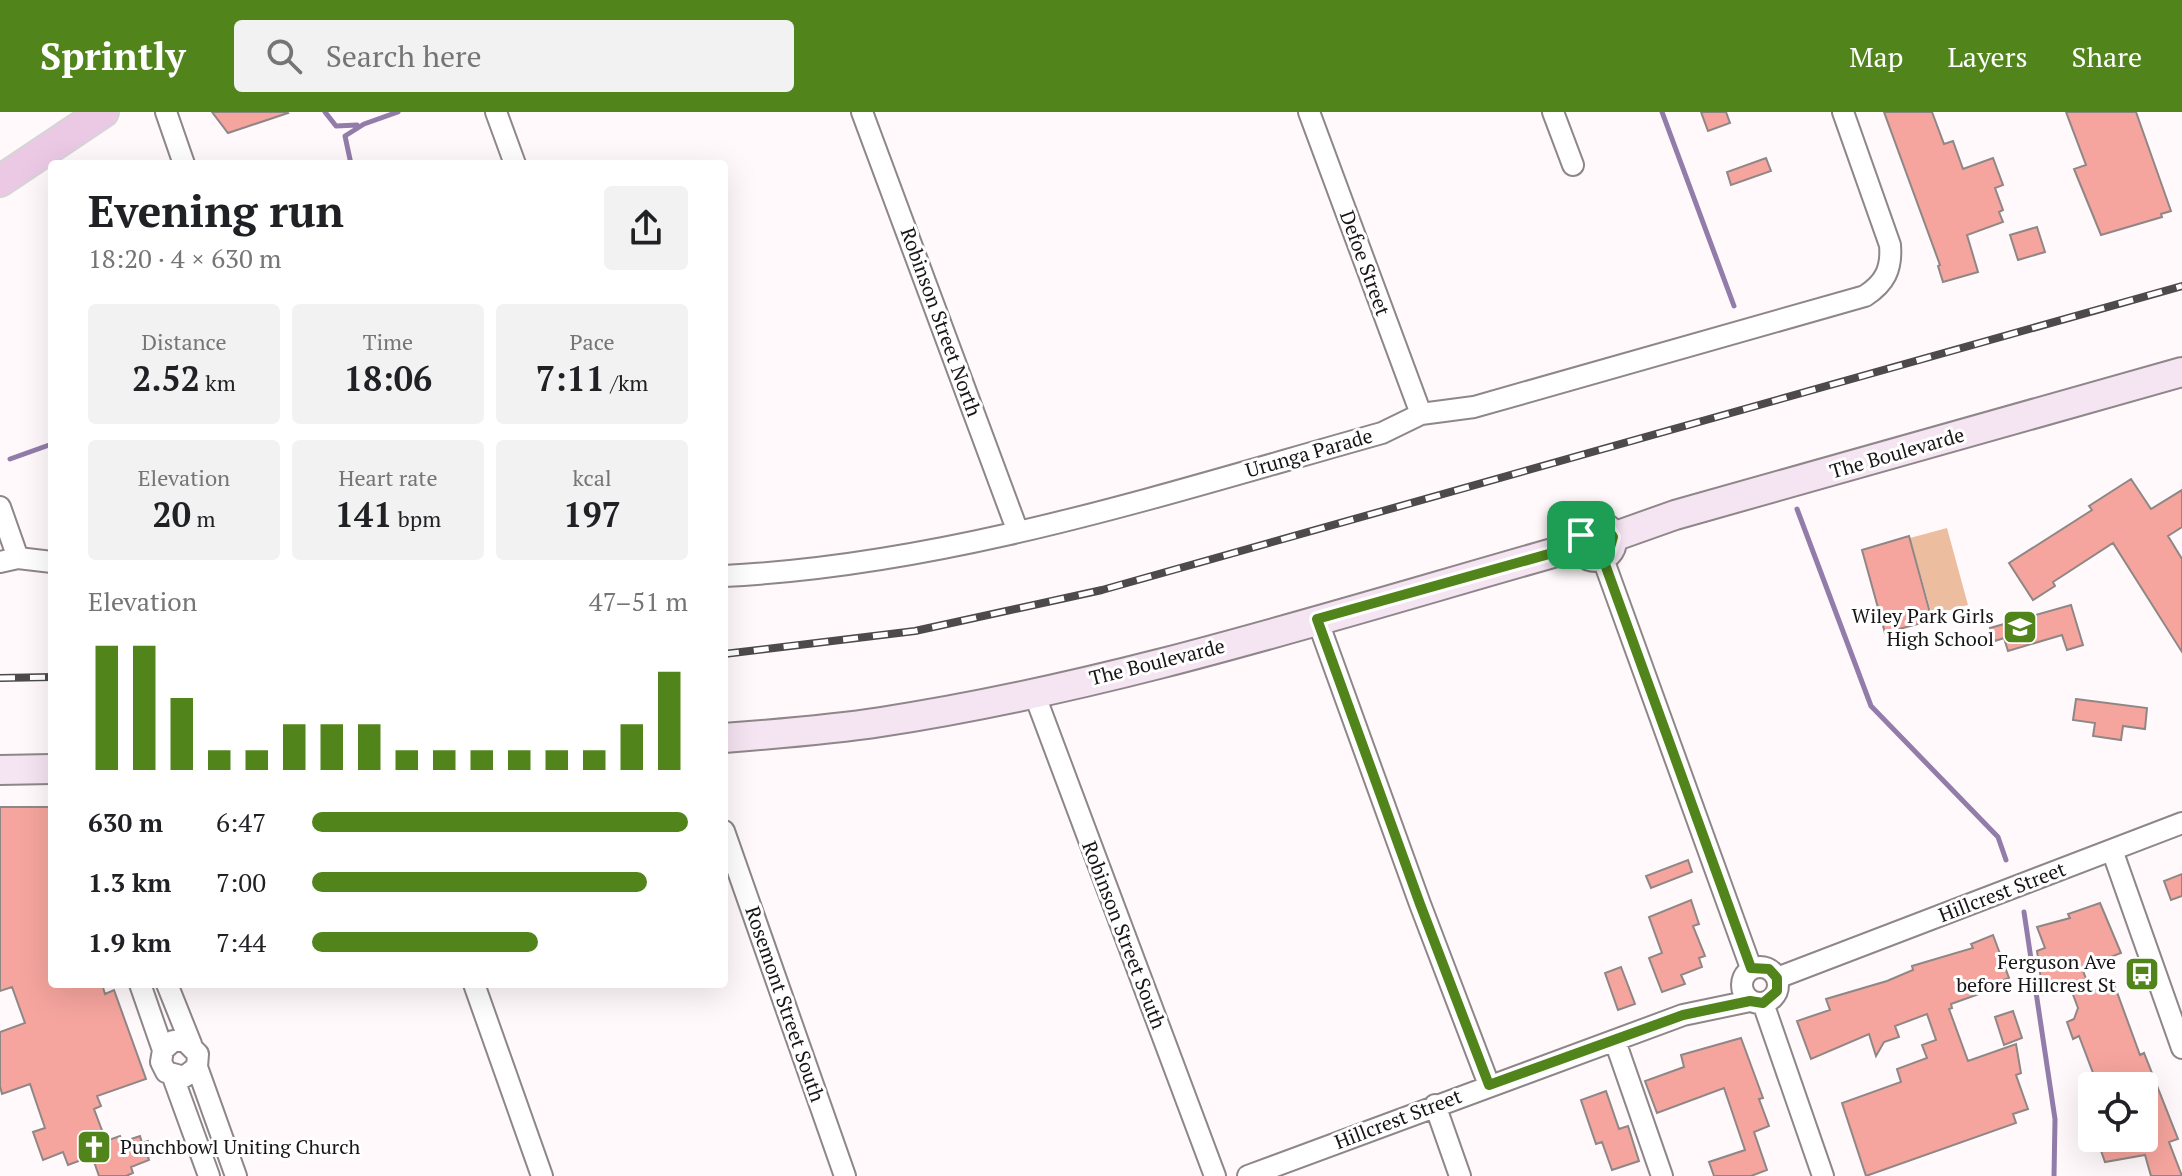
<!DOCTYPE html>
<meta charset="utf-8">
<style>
:root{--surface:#fff;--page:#f2f2f2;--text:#202124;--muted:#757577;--accent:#51851c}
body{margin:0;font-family:"PT Serif",serif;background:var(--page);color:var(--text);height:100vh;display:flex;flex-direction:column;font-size:30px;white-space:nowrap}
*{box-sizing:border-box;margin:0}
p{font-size:26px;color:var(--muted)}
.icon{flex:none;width:44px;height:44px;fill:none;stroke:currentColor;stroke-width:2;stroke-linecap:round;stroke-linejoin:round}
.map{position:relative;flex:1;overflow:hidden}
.side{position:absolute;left:48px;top:48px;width:680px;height:828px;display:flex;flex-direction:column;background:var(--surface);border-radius:8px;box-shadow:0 8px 32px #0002}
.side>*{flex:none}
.buttons{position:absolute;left:2078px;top:960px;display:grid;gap:16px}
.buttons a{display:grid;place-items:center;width:80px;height:80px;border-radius:8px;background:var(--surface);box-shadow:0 8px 32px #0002;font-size:40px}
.pin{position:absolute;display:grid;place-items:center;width:68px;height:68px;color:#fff;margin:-34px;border-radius:16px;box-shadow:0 4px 12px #0006}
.round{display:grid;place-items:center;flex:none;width:84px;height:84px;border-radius:8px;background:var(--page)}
.headline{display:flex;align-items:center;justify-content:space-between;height:136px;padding:0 40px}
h1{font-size:44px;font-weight:700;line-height:60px}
.metrics{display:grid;grid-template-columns:repeat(3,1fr);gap:12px;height:136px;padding:8px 40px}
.metrics div{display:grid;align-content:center;border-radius:8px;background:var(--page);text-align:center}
.metrics b{font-size:34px;font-weight:700}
.metrics small{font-size:22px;font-weight:400}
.metrics p{font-size:22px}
.chart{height:224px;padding:16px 40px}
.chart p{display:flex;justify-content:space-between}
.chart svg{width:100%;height:144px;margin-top:8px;stroke:var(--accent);stroke-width:6}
ul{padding:0 40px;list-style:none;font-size:26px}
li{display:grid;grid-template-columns:128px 96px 1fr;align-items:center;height:60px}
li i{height:20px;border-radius:10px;background:var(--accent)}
header{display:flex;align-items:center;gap:48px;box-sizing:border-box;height:112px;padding:0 40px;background:var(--accent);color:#fff}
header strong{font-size:38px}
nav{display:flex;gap:44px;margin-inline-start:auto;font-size:28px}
.search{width:560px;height:72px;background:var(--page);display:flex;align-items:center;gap:20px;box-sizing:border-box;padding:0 28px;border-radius:8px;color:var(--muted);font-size:30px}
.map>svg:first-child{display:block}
.green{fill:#edbda0}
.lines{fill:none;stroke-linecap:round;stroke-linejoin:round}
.stream{stroke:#927caa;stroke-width:5}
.building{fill:#f5a59d;stroke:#8f8786;stroke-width:2}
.street-casing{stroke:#8e8688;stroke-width:24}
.secondary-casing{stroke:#8e8688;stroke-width:32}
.primary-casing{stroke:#d5d5d5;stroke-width:34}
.street{stroke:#fff;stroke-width:20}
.secondary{stroke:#f5e4f2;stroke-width:28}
.primary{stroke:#ebc9e5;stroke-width:30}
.rail-casing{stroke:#4e4a4c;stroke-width:8}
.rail{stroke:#fff;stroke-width:5;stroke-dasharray:15;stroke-linecap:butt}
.route-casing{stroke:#fff;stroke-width:16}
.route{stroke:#51851c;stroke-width:10}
.labels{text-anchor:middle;stroke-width:6;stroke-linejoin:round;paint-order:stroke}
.street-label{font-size:20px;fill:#181516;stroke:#fff}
.poi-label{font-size:20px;fill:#181516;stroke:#fff;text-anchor:end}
</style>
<header>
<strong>Sprintly</strong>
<div class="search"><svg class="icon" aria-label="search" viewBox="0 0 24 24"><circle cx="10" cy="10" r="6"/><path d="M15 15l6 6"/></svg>Search here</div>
<nav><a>Map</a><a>Layers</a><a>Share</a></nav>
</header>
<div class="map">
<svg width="2182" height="1064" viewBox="0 0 2182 1064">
<rect width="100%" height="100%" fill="#fff9fb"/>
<path class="green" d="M1947 416 1968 493 1932 503 1910 426Z"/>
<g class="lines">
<path class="stream" d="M325 0 336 14 357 13
M1662 0 1734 194
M351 52 345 24 364 12 398 0
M10 347 52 332
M1797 397 1871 594 1998 725 2006 748
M2024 800 2055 1007 2054 1064"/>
</g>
<path class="building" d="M212 0H287L288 1 228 21Z
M1701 0H1726L1730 11 1708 19Z
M1884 0H1932L1944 32 1953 29 1963 57 1993 46 2003 73 1995 76 2003 98 1999 100 2003 110 1967 123 1978 160 1943 170 1938 154 1940 153Z
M2066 0H2136L2171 99 2161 102 2162 105 2101 123 2074 57 2086 53Z
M1766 46 1771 59 1731 73 1727 60Z
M2037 115 2045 140 2018 148 2010 123Z
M2131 367 2151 397 2182 378V415L2168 424 2182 447V540L2113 431 2053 470 2055 474 2033 488 2009 451 2092 398 2089 394Z
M1909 424 1932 508 1885 521 1862 438Z
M2071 493 2083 533 2067 538 2062 523 2008 539 2004 526 1995 529 1990 516Z
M2076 587 2147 596 2145 617 2123 614 2121 628 2093 624 2095 611 2073 608Z
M0 695H50L52 872H102L105 882 114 878 146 967 97 984 101 994 94 997 106 1029 120 1024 122 1030 140 1024 142 1031 148 1029 153 1043 148 1045 149 1048 131 1055 133 1061 126 1064H99L92 1044 68 1053 63 1040 43 1048 33 1020 45 1016 30 972 2 982 0 974V920L25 911 12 875 0 879Z
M1688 748 1692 760 1651 776 1646 764Z
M2182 762V784L2171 788 2164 769Z
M1691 788 1699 812 1693 814 1705 844 1699 846 1702 855 1681 863 1685 872 1662 880 1649 846 1662 841 1649 805Z
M2100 791 2121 841 2082 856 2091 880 2114 872 2140 943 2144 941 2178 1027 2169 1030 2182 1064H2151L2145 1043 2105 1050 2099 1033 2117 1026H2144V974H2098L2079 924 2073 927 2067 910 2074 907 2078 896 2069 872 2043 882 2037 839 2045 836 2037 815 2070 806 2068 802Z
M1993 823 2009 866 1980 876 1982 881 1951 892 1952 896 1949 897 1968 949 2016 932 2021 961 2016 963 2028 997 2013 1002 2016 1011 1866 1064 1842 991 1901 970 1897 957 1927 946 1922 933 1936 928 1927 902 1895 914 1899 925 1884 930 1876 944 1869 922 1811 947 1797 909 1830 898 1826 887 1887 869 1913 858 1912 854 1973 836 1971 832Z
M1621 855 1635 892 1618 898 1605 861Z
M2013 899 2022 926 2004 933 1995 905Z
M1741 926 1763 986 1759 987 1769 1014 1754 1020 1767 1058 1751 1064H1714L1709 1050 1745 1038 1724 976 1657 1001 1645 969 1684 955 1681 943Z
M1606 979 1619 1017 1628 1014 1639 1049 1612 1058 1602 1030 1596 1032 1581 988Z"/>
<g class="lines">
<g class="street-casing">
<path id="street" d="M166 0 184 52
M496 0 515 52
M862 0 1018 420
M1309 0 1421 302
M1553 0 1573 53
M0 395 18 446
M1602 444 1751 856
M0 450 18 446 52 450
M724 464C949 453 1167 381 1382 321L1421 302 1474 295 1865 184C1885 171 1892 157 1890 133L1843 0
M1317 507 1420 792 1489 973
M1034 581 1215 1064
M724 719 845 1064
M2112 738 2182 936
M1742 873a18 18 0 1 1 36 0a18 18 0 1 1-36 0Z
M1777 866 2182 711
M140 872 163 938 161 950 166 960 184 965 197 955 198 942 185 929H173L163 938
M167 872 191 932
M474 872 542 1064
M1763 891 1823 1064
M1615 929 1662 1064
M197 955 236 1064
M173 965 209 1064
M1435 993 1460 1064
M1248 1064 1683 903 1750 889"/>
</g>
<g class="secondary-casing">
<path id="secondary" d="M1580 429a16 16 0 1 1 32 0a16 16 0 1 1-32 0Z
M1613 425 1675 403 2182 260
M724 626C776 622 829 618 881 610 1118 574 1350 498 1581 433
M0 658 52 657"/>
</g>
<g class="primary-casing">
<path id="primary" d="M0 69 103 0"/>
</g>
<use href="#street" class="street"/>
<use href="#secondary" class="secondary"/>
<use href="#primary" class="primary"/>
<g class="rail-casing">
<path id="rail" d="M724 542 915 519 1102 478 2182 174
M0 566 52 565"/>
</g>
<use href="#rail" class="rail"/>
</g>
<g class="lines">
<g class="route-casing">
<path id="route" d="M1598 412 1607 416 1613 425 1609 439 1602 444 1751 856 1769 857 1777 866V879L1763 891 1750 889 1683 903 1489 973 1420 792 1317 507 1581 433 1584 418Z"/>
</g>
<use href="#route" class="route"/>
</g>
<defs>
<g id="school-square" transform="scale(1.8)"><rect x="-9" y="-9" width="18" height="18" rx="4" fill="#51851c" stroke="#fff"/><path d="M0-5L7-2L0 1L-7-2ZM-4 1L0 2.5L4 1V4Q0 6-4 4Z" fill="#fff"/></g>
<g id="bus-square" transform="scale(1.8)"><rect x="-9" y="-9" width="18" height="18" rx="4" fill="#51851c" stroke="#fff"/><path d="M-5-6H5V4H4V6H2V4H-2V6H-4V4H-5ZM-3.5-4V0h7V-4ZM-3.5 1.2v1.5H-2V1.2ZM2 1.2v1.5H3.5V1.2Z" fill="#fff"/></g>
<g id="church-square" transform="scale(1.8)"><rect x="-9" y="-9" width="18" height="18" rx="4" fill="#51851c" stroke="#fff"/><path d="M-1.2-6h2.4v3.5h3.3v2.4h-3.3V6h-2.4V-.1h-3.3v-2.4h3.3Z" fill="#fff"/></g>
</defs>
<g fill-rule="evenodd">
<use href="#school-square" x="2020" y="515"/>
<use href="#bus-square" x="2142" y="862"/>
<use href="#church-square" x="94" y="1035"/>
</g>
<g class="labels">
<g class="street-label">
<text transform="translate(1365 151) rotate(70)" y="7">Defoe Street</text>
<text transform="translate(941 210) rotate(70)" y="7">Robinson Street North</text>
<text transform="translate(1309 341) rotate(-16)" y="7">Urunga Parade</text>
<text transform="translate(1897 341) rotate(-16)" y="7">The Boulevarde</text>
<text transform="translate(1157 550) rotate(-14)" y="7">The Boulevarde</text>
<text transform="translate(2002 780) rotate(-21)" y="7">Hillcrest Street</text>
<text transform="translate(1124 823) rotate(69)" y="7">Robinson Street South</text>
<text transform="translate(785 892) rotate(71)" y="7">Rosemont Street South</text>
<text transform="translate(1398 1007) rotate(-21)" y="7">Hillcrest Street</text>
</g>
<g class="poi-label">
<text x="1994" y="511">Wiley Park Girls<tspan x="1994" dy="23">High School</tspan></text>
<text x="2116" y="857">Ferguson Ave<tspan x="2116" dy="23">before Hillcrest St</tspan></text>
<text x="120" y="1042" text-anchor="start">Punchbowl Uniting Church</text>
</g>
</g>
</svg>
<div class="buttons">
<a><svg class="icon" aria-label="locate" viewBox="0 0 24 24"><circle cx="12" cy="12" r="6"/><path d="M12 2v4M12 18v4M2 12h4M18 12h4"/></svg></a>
</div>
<div class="pin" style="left:1581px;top:423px;background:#1e9e55"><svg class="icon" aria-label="arrive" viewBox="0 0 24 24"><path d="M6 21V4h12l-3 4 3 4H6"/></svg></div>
<section class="side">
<div class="headline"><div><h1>Evening run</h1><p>18:20 · 4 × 630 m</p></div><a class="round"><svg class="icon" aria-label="share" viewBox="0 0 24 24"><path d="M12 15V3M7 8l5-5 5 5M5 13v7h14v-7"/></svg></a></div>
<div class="metrics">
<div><p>Distance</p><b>2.52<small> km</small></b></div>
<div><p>Time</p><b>18:06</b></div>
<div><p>Pace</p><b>7:11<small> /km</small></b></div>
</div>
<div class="metrics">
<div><p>Elevation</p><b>20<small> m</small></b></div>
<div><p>Heart rate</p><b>141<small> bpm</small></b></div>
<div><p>kcal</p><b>197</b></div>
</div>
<div class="chart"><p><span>Elevation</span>47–51 m</p>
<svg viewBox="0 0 160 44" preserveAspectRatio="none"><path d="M5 44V6M15 44V6M25 44V22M35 44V38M45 44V38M55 44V30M65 44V30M75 44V30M85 44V38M95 44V38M105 44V38M115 44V38M125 44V38M135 44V38M145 44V30M155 44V14"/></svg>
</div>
<ul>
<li><b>630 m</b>6:47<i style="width:100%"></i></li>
<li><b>1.3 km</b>7:00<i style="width:89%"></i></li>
<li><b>1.9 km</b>7:44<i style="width:60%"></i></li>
</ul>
</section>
</div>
